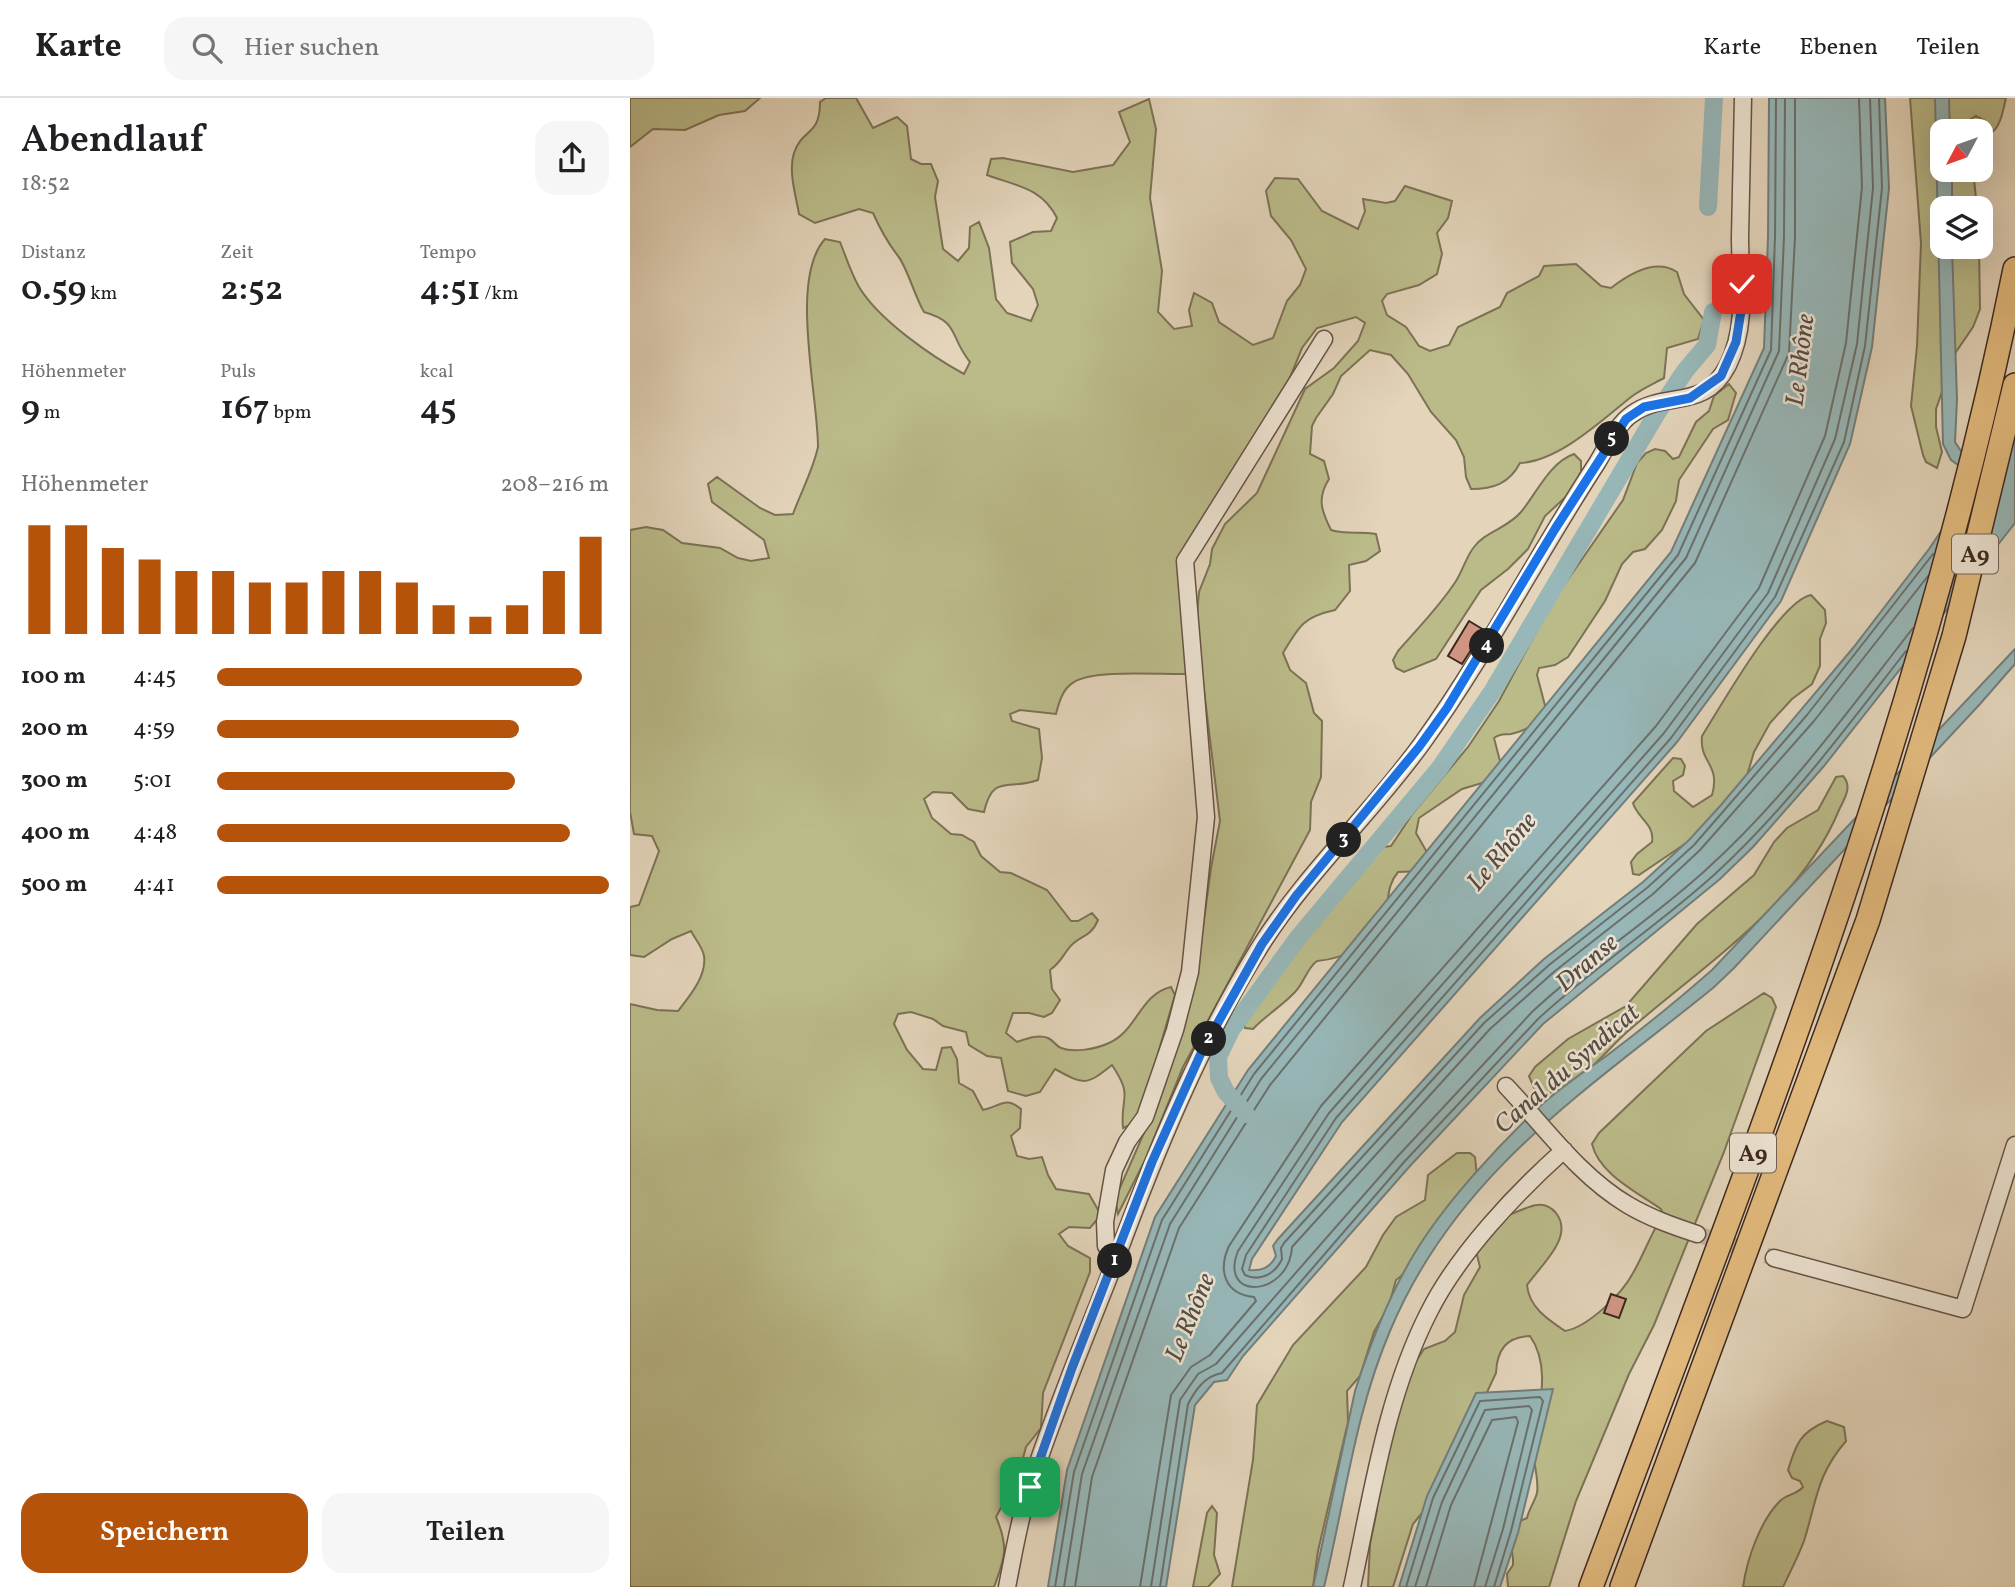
<!DOCTYPE html>
<html lang="de">
<meta charset="utf-8">
<style>
:root{--surface:#fff;--page:#f6f6f6;--text:#202124;--muted:#757577;--line:#e0e0e0;--accent:#b45309}
body{margin:0;font-family:Vollkorn,serif;background:var(--page);color:var(--text);height:100vh;display:flex;flex-direction:column;font-size:26px;white-space:nowrap}
*{box-sizing:border-box;margin:0}
p{font-size:23px;color:var(--muted)}
.icon{flex:none;width:38px;height:38px;fill:none;stroke:currentColor;stroke-width:2;stroke-linecap:round;stroke-linejoin:round}
.map{position:relative;flex:1;overflow:hidden}
.side{display:flex;flex-direction:column;background:var(--surface);width:630px}
.side>*{flex:none}
.needle{width:46px;rotate:229deg}
.fabs{position:absolute;left:1300px;top:21px;display:grid;gap:14px}
.fabs a{display:grid;place-items:center;width:63px;height:63px;border-radius:14px;background:var(--surface);box-shadow:0 7px 28px #0002;font-size:35px}
.pin{position:absolute;display:grid;place-items:center;width:60px;height:60px;color:#fff;margin:-30px;border-radius:14px;box-shadow:0 4px 10px #0006}
.km{position:absolute;width:35px;height:35px;margin:-18px;border-radius:50%;background:#222;color:#fff;font-size:19px;line-height:35px;text-align:center}
.round{display:grid;place-items:center;flex:none;width:74px;height:74px;border-radius:21px;background:var(--page)}
.headline{display:flex;align-items:center;justify-content:space-between;height:119px;padding:0 21px}
h1{font-size:38px;font-weight:600;line-height:52px}
.figures{display:grid;grid-template-columns:repeat(3,1fr);gap:10px;height:119px;padding:7px 21px}
.figures div{display:grid;align-content:center}
.figures b{font-size:35px;font-weight:600}
.figures small{font-size:19px;font-weight:400}
.figures p{font-size:19px}
.chart{height:196px;padding:14px 21px}
.chart p{display:flex;justify-content:space-between}
.chart svg{width:100%;height:126px;margin-top:7px;stroke:var(--accent);stroke-width:6}
.cta{display:flex;gap:14px;margin-top:auto;padding:14px 21px}
.cta a{flex:1;height:80px;border-radius:21px;background:var(--accent);color:#fff;font-size:28px;font-weight:600;line-height:80px;text-align:center}
.cta a+a{background:var(--page);color:var(--text)}
ul{padding:0 21px;list-style:none;font-size:23px}
li{display:grid;grid-template-columns:112px 84px 1fr;align-items:center;height:52px}
li i{height:18px;border-radius:9px;background:var(--accent)}
header{display:flex;align-items:center;gap:42px;box-sizing:border-box;height:98px;padding:0 35px;background:var(--surface);border-bottom:2px solid var(--line)}
header strong{font-size:33px}
nav{display:flex;gap:38px;margin-inline-start:auto;font-size:24px}
.search{width:490px;height:63px;background:var(--page);display:flex;align-items:center;gap:18px;box-sizing:border-box;padding:0 24px;border-radius:21px;color:var(--muted);font-size:26px}
main{display:flex;flex:1;min-height:0}
.map>svg:first-child{display:block}
.green{fill:#bbbb8a;stroke:#7c7255;stroke-width:2}
.water{fill:#97b7b8;stroke:#737e7b;stroke-width:2}
.lines{fill:none;stroke-linecap:round;stroke-linejoin:round}
.shore{stroke:#6a706c;stroke-width:2}
.canal{stroke:#97b7b8;stroke-width:18}
.building{fill:#cf9582;stroke:#3d2820;stroke-width:2}
.minor-tunnel{stroke:#c2b29b;stroke-width:16;stroke-dasharray:16 8;stroke-linecap:butt}
.minor-casing{stroke:#665346;stroke-width:19}
.highway-casing{stroke:#3d2820;stroke-width:26}
.minor{stroke:#ede3d2;stroke-width:16}
.highway{stroke:#e2ba7d;stroke-width:23}
.route-casing{stroke:#fff;stroke-width:14}
.route{stroke:#1a73e8;stroke-width:9}
.labels{text-anchor:middle;stroke-width:5;stroke-linejoin:round;paint-order:stroke}
.shield{fill:#ede3d2;stroke:#726055;stroke-width:2}
.shield-label{font-size:23px;font-weight:bold;fill:#3d2820}
.water-label{font-size:26px;font-style:italic;fill:#544c46;stroke:#ede3d2}
</style>
<header>
<strong>Karte</strong>
<div class="search"><svg class="icon" aria-label="search" viewBox="0 0 24 24"><circle cx="10" cy="10" r="6"/><path d="M15 15l6 6"/></svg>Hier suchen</div>
<nav><a>Karte</a><a>Ebenen</a><a>Teilen</a></nav>
</header>
<main>
<section class="side">
<div class="headline"><div><h1>Abendlauf</h1><p>18:52</p></div><a class="round"><svg class="icon" aria-label="share" viewBox="0 0 24 24"><path d="M12 15V3M7 8l5-5 5 5M5 13v7h14v-7"/></svg></a></div>
<div class="figures">
<div><p>Distanz</p><b>0.59<small> km</small></b></div>
<div><p>Zeit</p><b>2:52</b></div>
<div><p>Tempo</p><b>4:51<small> /km</small></b></div>
</div>
<div class="figures">
<div><p>Höhenmeter</p><b>9<small> m</small></b></div>
<div><p>Puls</p><b>167<small> bpm</small></b></div>
<div><p>kcal</p><b>45</b></div>
</div>
<div class="chart"><p><span>Höhenmeter</span>208–216 m</p>
<svg viewBox="0 0 160 44" preserveAspectRatio="none"><path d="M5 44V6M15 44V6M25 44V14M35 44V18M45 44V22M55 44V22M65 44V26M75 44V26M85 44V22M95 44V22M105 44V26M115 44V34M125 44V38M135 44V34M145 44V22M155 44V10"/></svg>
</div>
<ul>
<li><b>100 m</b>4:45<i style="width:93%"></i></li>
<li><b>200 m</b>4:59<i style="width:77%"></i></li>
<li><b>300 m</b>5:01<i style="width:76%"></i></li>
<li><b>400 m</b>4:48<i style="width:90%"></i></li>
<li><b>500 m</b>4:41<i style="width:100%"></i></li>
</ul>
<div class="cta"><a>Speichern</a><a>Teilen</a></div>
</section>
<div class="map">
<svg width="1385" height="1489" viewBox="0 0 1385 1489">
<rect width="100%" height="100%" fill="#e3d4ba"/>
<filter id="stains"><feTurbulence type="fractalNoise" baseFrequency=".00286" numOctaves="4"/><feColorMatrix values="0 0 0 0 .2 0 0 0 0 .09 0 0 0 0 .02 0 0 0 .5 -.17"/></filter>
<radialGradient id="worn" r=".72"><stop offset=".6" stop-color="#630" stop-opacity="0"/><stop offset="1" stop-color="#630" stop-opacity=".3"/></radialGradient>
<path class="green" d="M0 0H130L115 13 89 17 55 32 23 31 0 49Z
M196 0H226L243 30 267 19 277 28 281 61 291 66H301L308 83 305 99 313 151 328 163 339 150 340 129 349 124 359 150 366 201 377 215 401 223 408 207 403 191 382 165 380 144 403 134 421 133 427 120C412 90 387 88 357 77L361 61 373 60 443 74 483 67 500 44 489 14 519 1 526 31 520 100 532 173 528 214 544 231 562 228 559 212 564 195 582 205 589 224 623 247 643 240 657 203 670 187 676 171 661 142 641 118 636 93 645 80 668 81 692 113 728 131 735 113 733 101 756 105 765 103 775 88 822 103 818 120 807 135 812 156 807 176 789 187 757 196 752 203 757 217 776 229 789 248 800 253 819 247 828 229 870 209 877 195 909 178 914 168 946 166 971 188 981 190C999 176 1026 160 1047 174L1054 196 1074 222 1068 241 1037 250 1034 280C1023 286 1011 291 1001 299 971 323 929 363 890 365 879 386 863 391 841 391L836 379 834 359 826 342 801 314 778 276 761 257 740 252 711 278 703 296 686 320 682 328 680 356 694 363 699 381C687 400 691 412 701 432 717 437 730 433 746 436L750 453 736 463 719 467 720 493 705 512C673 519 669 528 653 555L660 572 676 585 684 615 692 623 691 679 681 704 680 732 553 969 516 1060 488 1116 485 1101 532 994 565 888 581 770 590 723 566 527 569 494 580 466 582 451 595 426 627 395 675 291 704 270 728 243 735 225 726 219 687 230 672 250 623 370 599 400 550 487 559 576C532 577 465 571 444 584 433 590 429 604 426 616L390 612 380 616 382 623 409 631 412 660 408 682C378 693 363 675 354 714L338 711 322 695 303 694 294 701 302 720 321 736 332 737 344 744 351 758 370 774 381 775 417 792 441 823H448L462 815 468 822C460 841 449 837 439 850 431 860 431 864 420 872L422 891 430 902 422 915 414 919 399 915H383L376 935 387 944C396 941 408 936 418 940 423 942 426 948 431 950 444 955 466 951 479 945 507 933 510 896 541 889L545 897 508 1024 493 1030C490 997 504 1000 482 967 456 988 454 987 425 971L410 994 396 998 378 993 371 960 357 958 339 947 336 934 313 928 303 921 281 914 268 916 264 926 277 952 293 971 306 972 312 950 321 949 327 961 329 985 343 993 353 1012C371 1008 375 998 391 1011L390 1030 381 1038 387 1058 399 1061 412 1059 418 1077 426 1091 459 1096 471 1117 460 1130 439 1129 429 1136 438 1148 460 1160V1174L413 1295 411 1330 396 1349 393 1360 391 1387 385 1403 373 1406 366 1419C379 1449 375 1460 364 1489H0V906L27 912 48 913C59 899 77 878 74 858 73 850 65 841 61 833L42 841 14 859 0 857V809L9 807 29 753 22 738 4 736 0 714V432L16 429 33 432 52 445 90 450 108 460 121 463 139 460 134 442 82 404 78 386 87 379 130 410 145 417 163 416C171 394 183 372 188 349 188 296 159 181 195 141L210 144C216 159 221 175 229 189 249 222 301 258 334 276L340 264C319 238 330 224 294 214 285 199 277 169 268 158 258 145 250 131 243 115L229 111 185 125 169 116C166 98 158 73 164 55 172 30 190 39 190 4Z
M1280 0H1376C1373 12 1371 29 1360 36L1355 23 1346 18 1339 22V33H1312V72H1343L1347 110H1312V149H1349L1350 211 1343 229 1326 254 1306 311V329L1312 354 1307 370 1296 364 1293 357 1281 308 1287 248 1291 145Z
M1099 286 1106 295 1098 322 1083 331 1049 382 1046 403 1032 432 1015 451 1003 454 992 466 975 503 938 559 925 567 909 570 907 577 917 615C908 625 895 633 881 636 874 637 871 635 864 640L871 667 859 683 832 691 789 720 786 735 802 763 793 773 768 774C757 787 759 801 755 816 750 844 713 861 687 863 677 870 674 885 665 894 652 908 635 918 623 931L615 930 613 923 616 912 728 773C736 757 743 749 761 748L783 715 838 649 869 603 923 503 993 402 1007 365 1016 355 1025 351 1035 353 1043 361 1049 359 1066 324 1079 313 1084 298Z
M944 356 951 363V374L941 394 915 418 898 451 878 471 851 492 806 561 774 574 766 570 763 562 768 553C788 530 810 508 826 483 833 472 836 459 844 449 856 433 878 430 891 414 906 396 920 364 944 356Z
M1181 497 1195 512 1196 525 1190 541V568L1182 586 1162 601 1140 625 1124 654 1113 691 1077 731 1009 777 1003 776 1001 764 1007 756 1022 744C1025 726 1007 720 1003 705L1043 660 1051 661 1055 668 1053 677 1043 683 1044 693 1063 709 1082 697C1091 666 1069 665 1072 638 1091 608 1150 503 1181 497Z
M1213 678C1223 689 1214 701 1209 712 1170 807 1071 869 997 934 972 956 948 992 913 996L904 990 899 978 905 969 938 941 996 908 1067 826 1124 777 1144 744 1157 730 1188 712 1206 679Z
M1134 895 1142 900 1146 909 1094 1054 1024 1227 999 1276 946 1403 919 1489H878L877 1476 883 1467V1460L877 1429 897 1420C899 1411 905 1403 907 1395 909 1383 904 1369 904 1356 905 1319 924 1272 900 1238 876 1239 867 1252 866 1275L811 1392 783 1426 763 1489H738L740 1446 747 1412 745 1349 748 1329 755 1310 794 1251 815 1243 825 1234 834 1197 850 1169 842 1137 850 1130C862 1125 896 1108 907 1107 914 1106 921 1109 926 1115 945 1139 910 1168 897 1187 899 1209 917 1221 935 1233 958 1229 992 1196 1003 1175 1014 1156 1021 1135 1033 1117L1031 1111C1007 1094 969 1076 962 1046L969 1035 1076 933Z
M827 1055H840L845 1059 847 1078 819 1107 779 1172 766 1182 759 1207 744 1234 730 1278 717 1293 718 1324 688 1453 683 1489H602L623 1362 627 1307 663 1247 736 1169 753 1137 766 1119 795 1102 798 1077Z
M1197 1323 1214 1329 1216 1343C1186 1378 1187 1402 1174 1443 1168 1459 1160 1474 1153 1489H1113C1117 1461 1130 1423 1150 1403 1157 1396 1166 1397 1173 1389L1170 1383 1162 1380 1158 1372C1166 1346 1170 1334 1197 1323Z
M582 1408 587 1415 584 1457 590 1476 578 1489H563L577 1415Z"/>
<path class="water" d="M1139 0H1255L1259 90 1242 249 1220 346 1151 503 1047 644 712 1024 622 1161 619 1172C632 1173 640 1170 646 1158L643 1148 648 1141 850 920 914 861 1013 784 1059 742 1091 707 1223 550 1299 451 1347 380 1321 362 1313 346 1305 0H1319L1320 33H1312V72H1322V110H1312V149H1322L1327 301 1325 344 1331 353 1355 368 1385 325V425L1194 668 1123 749 1090 781 913 926 780 1068 613 1258 597 1282 584 1284 565 1307 536 1489H418L437 1372 525 1119 618 972 1041 454 1134 250 1138 139Z
M1385 551V566L1350 606 1104 870 1083 890C956 993 826 1075 760 1233 725 1315 715 1403 694 1489H683L725 1293C741 1243 761 1192 789 1148 819 1101 867 1049 907 1011 928 991 952 975 975 959 1012 931 1048 902 1082 872Z
M923 1291 888 1435 870 1489H769L797 1398 846 1295Z"/>
<g class="lines">
<path class="shore" d="M1240 0 1243 90 1227 246 1205 341 1138 495 1034 635 699 1015 608 1153C588 1204 659 1199 662 1149L860 931 925 873 1023 796 1070 752 1184 623 1298 478
M1249 0 1252 90 1235 248 1214 344 1145 499 1041 640 706 1020 616 1157 612 1171 615 1177C630 1184 645 1176 652 1161L651 1150 654 1145 854 925 919 867 1018 789 1064 747 1177 617 1303 456
M425 1489 444 1374 532 1122 624 976 1048 457 1141 252 1145 139 1146 0
M434 1489 452 1376 540 1126 631 981 1056 460 1149 253 1154 139 1155 0
M445 1489 462 1379 549 1130 640 987 1065 465 1159 255 1165 139V0
M510 1489 541 1297 561 1269 580 1257 626 1203 624 1199C594 1196 588 1172 599 1148L691 1008 1026 628 1129 490 1195 338 1216 245 1232 89 1229 0
M521 1489 550 1302 568 1276 586 1266 768 1058 902 914C957 862 1023 821 1079 769 1156 699 1219 612 1283 530
M530 1489 558 1306C566 1291 575 1278 592 1275L775 1063 908 921C964 869 1029 827 1085 776 1157 710 1216 630 1276 553
M776 1489 803 1400 850 1303 910 1299 913 1303 881 1433 864 1489
M785 1489 812 1404 855 1312 899 1308 902 1312 873 1431 855 1489
M796 1489 821 1407 862 1322 886 1319 888 1324 844 1489"/>
<path class="canal" d="M1078 109 1084 0
M616 1016 596 994 589 980 588 959 601 932 667 841 809 671 862 594 1027 315 1055 273 1077 247 1083 214"/>
</g>
<path class="building" d="M839 523 854 532 832 566 818 558Z
M981 1196 996 1201 989 1220 974 1215Z"/>
<g class="lines">
<path class="minor-tunnel" d="M1067 1136 1144 1160"/>
<g class="minor-casing">
<path id="minor" d="M876 988C914 1028 949 1078 998 1107 1020 1120 1043 1128 1067 1136
M486 1159 476 1148 475 1124 484 1072 497 1044 515 1019 545 932 560 874 576 719 555 463 694 241
M1144 1160 1333 1211 1385 1047
M377 1489C384 1455 389 1421 400 1388 425 1311 457 1236 486 1161 526 1053 570 945 631 847 677 774 743 714 793 644 857 555 907 457 967 365 977 349 986 327 1002 316 1035 292 1074 314 1098 267 1118 227 1110 181 1110 139 1111 92 1112 46 1113 0
M722 1489C742 1397 756 1298 799 1214 828 1156 886 1095 934 1052"/>
</g>
<g class="highway-casing">
<path id="highway" d="M961 1489C1123 1055 1294 627 1385 171
M992 1489 1238 822 1324 538 1385 287"/>
</g>
<use href="#minor" class="minor"/>
<use href="#highway" class="highway"/>
</g>
<g class="lines">
<g class="route-casing">
<path id="route" d="M400 1389 442 1270 522 1064 572 953 632 846 666 798 789 649 817 610 925 431 996 321 1014 309 1060 300 1091 278 1106 244 1111 213 1112 186"/>
</g>
<use href="#route" class="route"/>
</g>
<g class="labels">
<g class="shield">
<rect x="1322" y="436.5" width="46" height="39" rx="5"/>
<rect x="1100" y="1035.5" width="46" height="39" rx="5"/>
</g>
<g class="shield-label">
<text x="1345" y="464">A9</text>
<text x="1123" y="1063">A9</text>
</g>
<g class="water-label">
<text transform="translate(1169 262) rotate(-83)" y="9">Le Rhône</text>
<text transform="translate(871 753) rotate(-50)" y="9">Le Rhône</text>
<text transform="translate(956 864) rotate(-41)" y="9">Dranse</text>
<text transform="translate(936 970) rotate(-41)" y="9">Canal du Syndicat</text>
<text transform="translate(559 1219) rotate(-68)" y="9">Le Rhône</text>
</g>
</g>
<rect width="100%" height="100%" filter="url(#stains)"/>
<rect width="100%" height="100%" fill="url(#worn)"/>
</svg>
<div class="fabs">
<a><svg class="needle" viewBox="-14 -14 28 28"><path d="M0-13l5 13h-10z" fill="#e53935"/><path d="M0 13l5-13h-10z" fill="#757577"/></svg></a>
<a><svg class="icon" aria-label="layers" viewBox="0 0 24 24"><path d="M12 4l9 5-9 5-9-5zM3 14l9 5 9-5"/></svg></a>
</div>
<div class="pin" style="left:400px;top:1389px;background:#1e9e55"><svg class="icon" aria-label="arrive" viewBox="0 0 24 24"><path d="M6 21V4h12l-3 4 3 4H6"/></svg></div>
<div class="pin" style="left:1112px;top:186px;background:#d93025"><svg class="icon" aria-label="check" viewBox="0 0 24 24"><path d="M5 12l5 5 9-10"/></svg></div>
<b class="km" style="left:485px;top:1163px">1</b>
<b class="km" style="left:579px;top:941px">2</b>
<b class="km" style="left:714px;top:742px">3</b>
<b class="km" style="left:857px;top:548px">4</b>
<b class="km" style="left:982px;top:341px">5</b>
</div>
</main>
